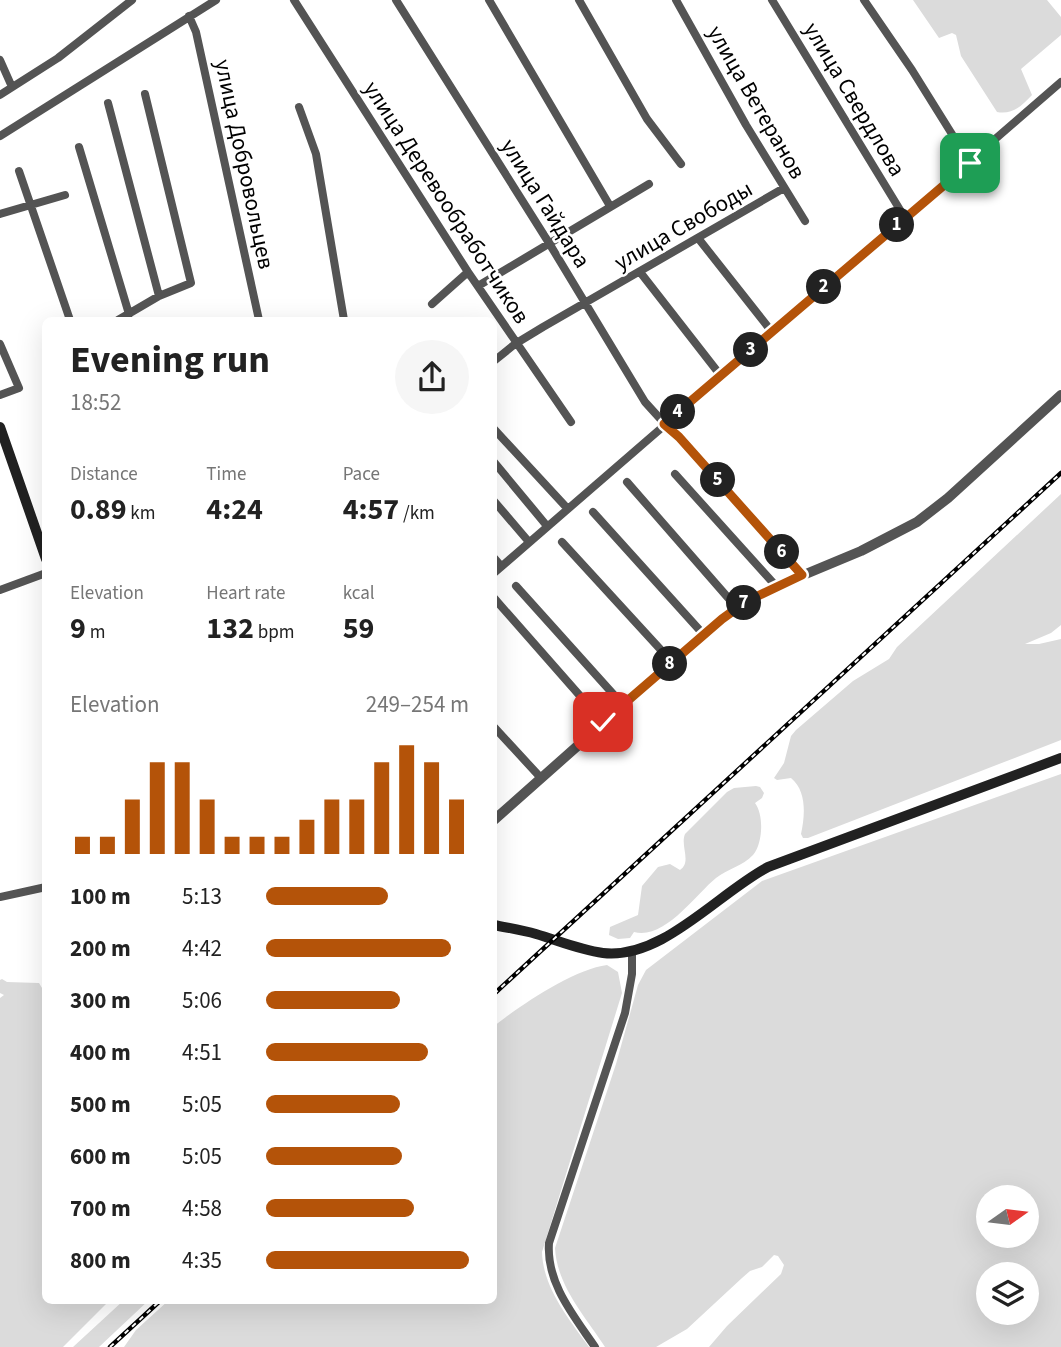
<!DOCTYPE html>
<meta charset="utf-8">
<style>
:root{--surface:#fff;--page:#f6f6f6;--text:#222;--muted:#767676;--accent:#b45309}
body{margin:0;font-family:"Source Sans 3",sans-serif;background:var(--page);color:var(--text);height:100vh;display:flex;flex-direction:column;font-size:26px;white-space:nowrap}
*{box-sizing:border-box;margin:0}
p{font-size:23px;color:var(--muted)}
.icon{flex:none;width:38px;height:38px;fill:none;stroke:currentColor;stroke-width:2;stroke-linecap:round;stroke-linejoin:round}
.map{position:relative;flex:1;overflow:hidden}
.sheet{position:absolute;left:42px;top:317px;width:455px;height:987px;display:flex;flex-direction:column;background:var(--surface);border-radius:10px;box-shadow:0 7px 28px #0002}
.sheet>*{flex:none}
.needle{width:46px;rotate:76deg}
.buttons{position:absolute;left:976px;top:1185px;display:grid;gap:14px}
.buttons a{display:grid;place-items:center;width:63px;height:63px;border-radius:50%;background:var(--surface);box-shadow:0 7px 28px #0002;font-size:35px}
.pin{position:absolute;display:grid;place-items:center;width:60px;height:60px;color:#fff;margin:-30px;border-radius:14px;box-shadow:0 4px 10px #0006}
.km{position:absolute;width:35px;height:35px;margin:-18px;border-radius:50%;background:#222;color:#fff;font-size:19px;line-height:35px;text-align:center}
.round{display:grid;place-items:center;flex:none;width:74px;height:74px;border-radius:37px;background:var(--page)}
.head{display:flex;align-items:center;justify-content:space-between;height:119px;padding:0 28px}
h1{font-size:38px;font-weight:700;line-height:52px}
.stats{display:grid;grid-template-columns:repeat(3,1fr);gap:10px;height:119px;padding:7px 28px}
.stats div{display:grid;align-content:center}
.stats b{font-size:30px;font-weight:700}
.stats small{font-size:19px;font-weight:400}
.stats p{font-size:19px}
.chart{height:196px;padding:14px 28px}
.chart p{display:flex;justify-content:space-between}
.chart svg{width:100%;height:126px;margin-top:7px;stroke:var(--accent);stroke-width:6}
ul{padding:0 28px;list-style:none;font-size:23px}
li{display:grid;grid-template-columns:112px 84px 1fr;align-items:center;height:52px}
li i{height:18px;border-radius:9px;background:var(--accent)}
.map>svg:first-child{display:block}
.green{fill:#dbdbdb;fill-rule:evenodd}
.lines{fill:none;stroke-linecap:round;stroke-linejoin:round}
.minor{stroke:#545454;stroke-width:8}
.tertiary{stroke:#545454;stroke-width:10}
.secondary{stroke:#212121;stroke-width:10}
.rail-casing{stroke:#000;stroke-width:4.5}
.rail{stroke:#fff;stroke-width:2;stroke-dasharray:5;stroke-linecap:butt}
.route-casing{stroke:#fff;stroke-width:14}
.route{stroke:#b45309;stroke-width:9}
.labels{text-anchor:middle;stroke-width:5;stroke-linejoin:round;paint-order:stroke}
.street-label{font-size:23px;fill:#000;stroke:#fff}
</style>
<div class="map">
<svg width="1061" height="1347" viewBox="0 0 1061 1347">
<rect width="100%" height="100%" fill="#fff"/>
<path class="green" d="M913 0H1047L1061 17V35L1021 69 1032 95C1022 106 1012 115 997 112L961 56 956 35 952 33 939 38Z
M1061 494V625L1051 633 1025 644H1039L1061 639V740L808 838H803L801 834C805 816 807 791 791 778L777 780 774 778 784 763 791 736 796 730 853 681 889 659 897 647Z
M1061 774V1347H709L727 1326 781 1274 784 1265 778 1256 774 1255 762 1267 750 1271 742 1278 687 1329 656 1347H605C585 1316 557 1286 555 1248L616 1064 638 985 646 970 762 881ZM989 1197H1027V1236H989ZM989 1274H1027V1312H989Z
M756 786 760 787 764 793 762 798 755 803C764 815 763 843 753 855 743 866 727 869 716 878 695 895 665 940 634 932L630 938 618 939 609 935 610 927 638 915 642 886 658 867 670 864 680 870C692 862 680 846 685 834L727 792 734 788Z
M607 965 618 972 622 993 542 1252C543 1288 569 1319 589 1347H124L136 1330 169 1300H494V1026C521 1005 574 969 607 965Z
M2 979 7 982 39 983 45 993 46 1300H110L63 1347H0V998L4 995 0 993V980Z
M124 1300H149L99 1347H73Z"/>
<g class="lines">
<path class="minor" d="M294 0 468 272 571 422
M396 0 549 243 645 402 802 575
M489 0 610 206
M579 0 647 119 681 164
M676 0 746 125 805 221
M772 0 905 218
M864 0 912 70 970 163
M189 16 196 32 259 320
M0 60 12 87
M0 95 58 58 132 0
M108 103 159 296
M299 107 316 154 344 320
M0 136 216 0
M79 147 129 314
M19 171 70 320
M0 214 65 195
M698 238 772 332
M640 272 721 376
M478 286 649 184
M432 304 468 272
M118 320 159 296 191 283 145 94
M0 344 19 388 0 395
M494 361 515 344 543 327 784 188
M494 429 567 508
M494 462 547 526
M675 474 776 586
M627 482 737 608
M494 501 529 542
M593 512 704 635
M562 542 672 662
M494 558 501 566
M494 573 1061 82
M516 586 623 705
M0 590 46 573
M494 598 603 722
M494 727 541 778
M0 897 46 887
M595 1347C574 1316 546 1283 549 1243L625 1013 632 974V951"/>
<path class="tertiary" d="M494 820 653 679 737 608 765 591 861 551 917 522 948 498 1061 395"/>
<path class="secondary" d="M0 427 46 559
M494 925C508 928 522 930 536 934 559 941 580 950 603 953 662 960 717 894 768 867L1061 758"/>
<g class="rail-casing">
<path id="rail" d="M494 994 1061 473
M110 1347 161 1300"/>
</g>
<use href="#rail" class="rail"/>
</g>
<g class="lines">
<g class="route-casing">
<path id="route" d="M603 722 722 619 747 601 802 575 679 437 664 424 970 163"/>
</g>
<use href="#route" class="route"/>
</g>
<g class="labels">
<g class="street-label">
<text transform="translate(855 99) rotate(59)" y="8">улица Свердлова</text>
<text transform="translate(757 102) rotate(60)" y="8">улица Ветеранов</text>
<text transform="translate(245 164) rotate(78)" y="8">улица Добровольцев</text>
<text transform="translate(447 202) rotate(57)" y="8">улица Деревообработчиков</text>
<text transform="translate(546 203) rotate(58)" y="8">улица Гайдара</text>
<text transform="translate(683 225) rotate(-30)" y="8">улица Свободы</text>
</g>
</g>
</svg>
<div class="buttons">
<a><svg class="needle" viewBox="-14 -14 28 28"><path d="M0-13l5 13h-10z" fill="#e53935"/><path d="M0 13l5-13h-10z" fill="#767676"/></svg></a>
<a><svg class="icon" aria-label="layers" viewBox="0 0 24 24"><path d="M12 4l9 5-9 5-9-5zM3 14l9 5 9-5"/></svg></a>
</div>
<div class="pin" style="left:970px;top:163px;background:#1e9e55"><svg class="icon" aria-label="arrive" viewBox="0 0 24 24"><path d="M6 21V4h12l-3 4 3 4H6"/></svg></div>
<div class="pin" style="left:603px;top:722px;background:#d93025"><svg class="icon" aria-label="check" viewBox="0 0 24 24"><path d="M5 12l5 5 9-10"/></svg></div>
<b class="km" style="left:897px;top:225px">1</b>
<b class="km" style="left:824px;top:287px">2</b>
<b class="km" style="left:751px;top:350px">3</b>
<b class="km" style="left:678px;top:412px">4</b>
<b class="km" style="left:718px;top:480px">5</b>
<b class="km" style="left:782px;top:552px">6</b>
<b class="km" style="left:744px;top:603px">7</b>
<b class="km" style="left:670px;top:664px">8</b>
<section class="sheet">
<div class="head"><div><h1>Evening run</h1><p>18:52</p></div><a class="round"><svg class="icon" aria-label="share" viewBox="0 0 24 24"><path d="M12 15V3M7 8l5-5 5 5M5 13v7h14v-7"/></svg></a></div>
<div class="stats">
<div><p>Distance</p><b>0.89<small> km</small></b></div>
<div><p>Time</p><b>4:24</b></div>
<div><p>Pace</p><b>4:57<small> /km</small></b></div>
</div>
<div class="stats">
<div><p>Elevation</p><b>9<small> m</small></b></div>
<div><p>Heart rate</p><b>132<small> bpm</small></b></div>
<div><p>kcal</p><b>59</b></div>
</div>
<div class="chart"><p><span>Elevation</span>249–254 m</p>
<svg viewBox="0 0 160 44" preserveAspectRatio="none"><path d="M5 44V38M15 44V38M25 44V25M35 44V12M45 44V12M55 44V25M65 44V38M75 44V38M85 44V38M95 44V32M105 44V25M115 44V25M125 44V12M135 44V6M145 44V12M155 44V25"/></svg>
</div>
<ul>
<li><b>100 m</b>5:13<i style="width:60%"></i></li>
<li><b>200 m</b>4:42<i style="width:91%"></i></li>
<li><b>300 m</b>5:06<i style="width:66%"></i></li>
<li><b>400 m</b>4:51<i style="width:80%"></i></li>
<li><b>500 m</b>5:05<i style="width:66%"></i></li>
<li><b>600 m</b>5:05<i style="width:67%"></i></li>
<li><b>700 m</b>4:58<i style="width:73%"></i></li>
<li><b>800 m</b>4:35<i style="width:100%"></i></li>
</ul>
</section>
</div>
